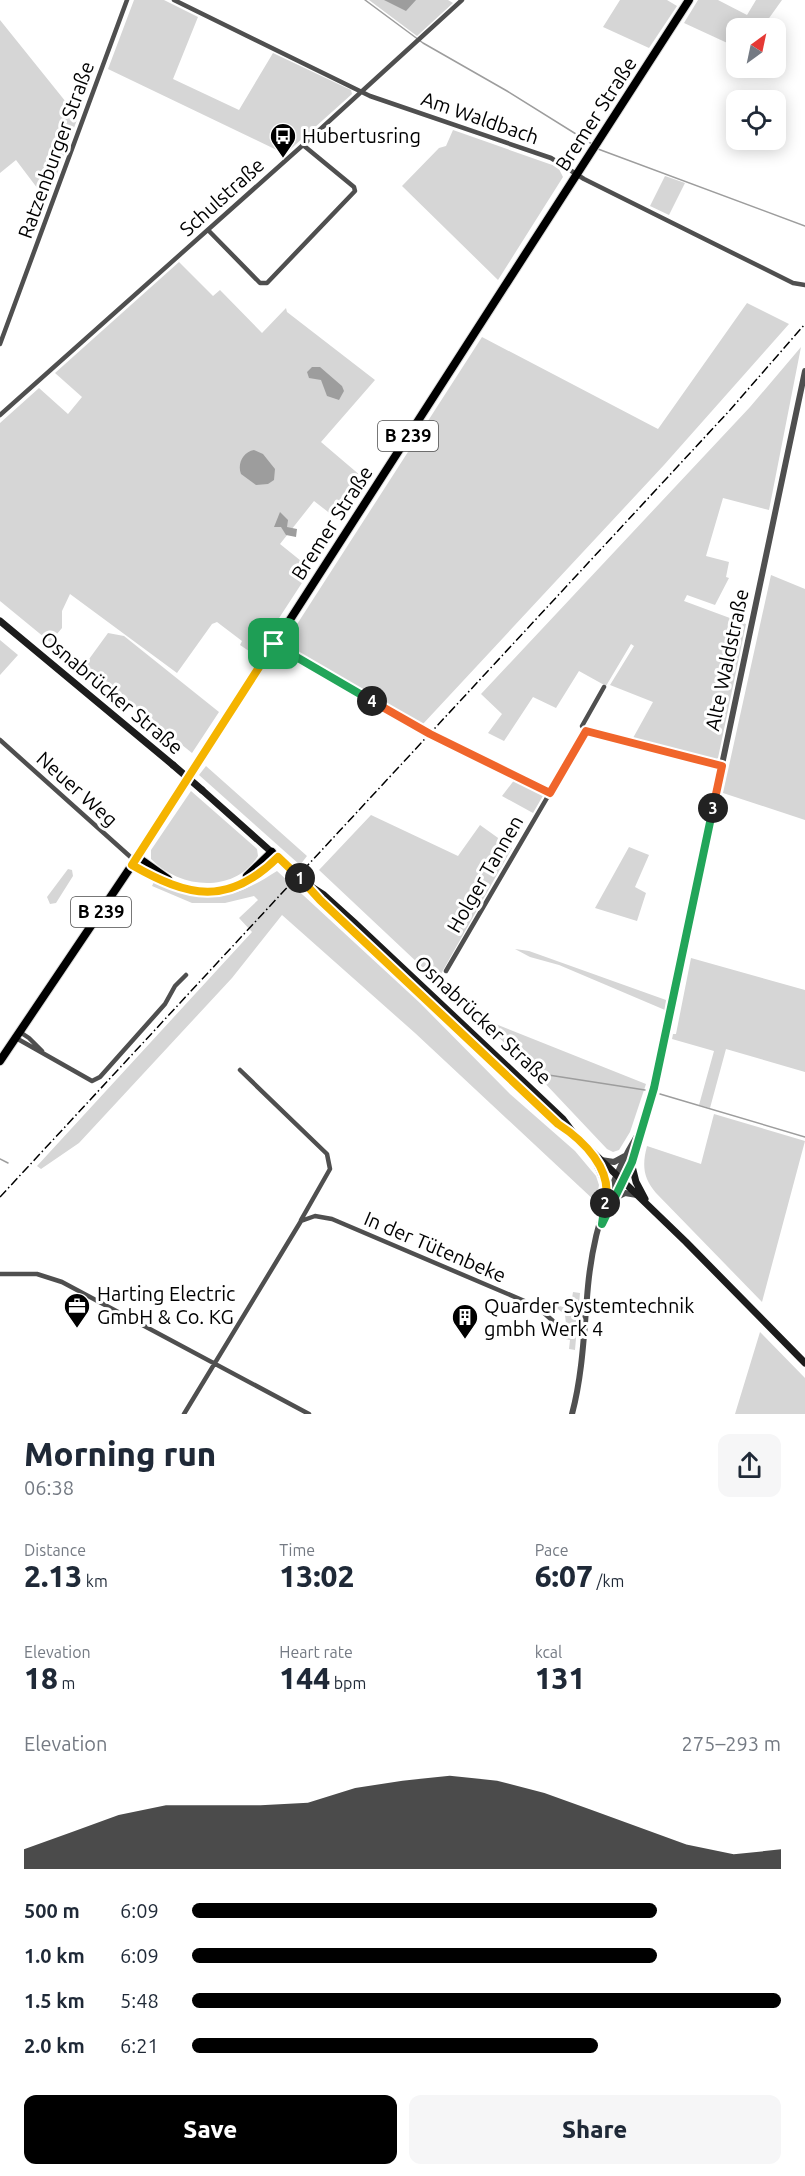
<!DOCTYPE html>
<meta charset="utf-8">
<style>
:root{--surface:#fff;--page:#f6f6f7;--text:#1f2937;--muted:#747a83;--accent:#000}
body{margin:0;font-family:Ubuntu,sans-serif;background:var(--page);color:var(--text);height:100vh;display:flex;flex-direction:column;font-size:22px;white-space:nowrap}
*{box-sizing:border-box;margin:0}
p{font-size:20px;color:var(--muted)}
.icon{flex:none;width:33px;height:33px;fill:none;stroke:currentColor;stroke-width:2;stroke-linecap:round;stroke-linejoin:round}
.map{position:relative;height:1414px;overflow:hidden}
.details{display:flex;flex-direction:column;background:var(--surface);flex:1}
.details>*{flex:none}
.needle{width:39px;rotate:33deg}
.fabs{position:absolute;left:726px;top:18px;display:grid;gap:12px}
.fabs a{display:grid;place-items:center;width:60px;height:60px;border-radius:12px;background:var(--surface);box-shadow:0 3px 15px #0003;font-size:30px}
.pin{position:absolute;display:grid;place-items:center;width:51px;height:51px;color:#fff;margin:-26px;border-radius:12px;box-shadow:0 3px 9px #0006}
.km{position:absolute;width:30px;height:30px;margin:-15px;border-radius:50%;background:#222;color:#fff;font-size:16px;line-height:30px;text-align:center}
.round{display:grid;place-items:center;flex:none;width:63px;height:63px;border-radius:12px;background:var(--page)}
.head{display:flex;align-items:center;justify-content:space-between;height:102px;padding:0 24px}
h1{font-size:33px;font-weight:800;line-height:45px}
.figures{display:grid;grid-template-columns:repeat(3,1fr);gap:9px;height:102px;padding:6px 24px}
.figures div{display:grid;align-content:center}
.figures b{font-size:30px;font-weight:800}
.figures small{font-size:16px;font-weight:400}
.figures p{font-size:16px}
.chart{height:168px;padding:12px 24px}
.chart p{display:flex;justify-content:space-between}
.chart svg{width:100%;height:108px;margin-top:6px;fill:var(--accent);opacity:.7}
.primary-button{display:flex;gap:12px;margin-top:auto;padding:12px 24px}
.primary-button a{flex:1;height:69px;border-radius:12px;background:var(--accent);color:#fff;font-size:24px;font-weight:800;line-height:69px;text-align:center}
.primary-button a+a{background:var(--page);color:var(--text)}
ul{padding:0 24px;list-style:none;font-size:20px}
li{display:grid;grid-template-columns:96px 72px 1fr;align-items:center;height:45px}
li i{height:15px;border-radius:8px;background:var(--accent)}
.map>svg:first-child{display:block}
.green{fill:#d6d6d6}
.water{fill:#9d9d9d}
.lines{fill:none;stroke-linecap:round;stroke-linejoin:round}
.stream{stroke:#9d9d9d;stroke-width:1.5}
.primary-casing{stroke:#dbdbdb;stroke-width:10}
.minor{stroke:#4f4f4f;stroke-width:4.5}
.tertiary{stroke:#4f4f4f;stroke-width:6}
.secondary{stroke:#1c1c1c;stroke-width:7}
.primary{stroke:#000;stroke-width:8}
.rail{stroke:#000;stroke-width:1.5;stroke-dasharray:9 3 1.5 3;stroke-linecap:butt}
.secondary-bridge{stroke:#1c1c1c;stroke-width:7}
.split-1-casing{stroke:#fff;stroke-width:12}
.split-2-casing{stroke:#fff;stroke-width:12}
.split-3-casing{stroke:#fff;stroke-width:12}
.split-4-casing{stroke:#fff;stroke-width:12}
.split-5-casing{stroke:#fff;stroke-width:12}
.split-1{stroke:#f5b400;stroke-width:8}
.split-2{stroke:#f5b400;stroke-width:8}
.split-3{stroke:#22a559;stroke-width:8}
.split-4{stroke:#f0652b;stroke-width:8}
.split-5{stroke:#22a559;stroke-width:8}
.labels{text-anchor:middle;stroke-width:6;stroke-linejoin:round;paint-order:stroke}
.shield{fill:#fff;stroke:#4c4c4c;stroke-width:1.5}
.shield-label{font-size:18px;font-weight:bold;fill:#000}
.street-label{font-size:20px;fill:#000;stroke:#fff}
.poi-label{font-size:20px;fill:#000;stroke:#fff;text-anchor:start}
</style>
<div class="map">
<svg width="805" height="1414" viewBox="0 0 805 1414">
<rect width="100%" height="100%" fill="#fff"/>
<path class="green" d="M134 0H164L198 17 173 79 239 110 273 53 351 90 352 94 285 154 108 69Z
M369 0H448L453 3 417 36Z
M620 0H667L677 6 649 48 603 27Z
M698 0H718L747 15 756 0H782L762 28H736V47L684 23Z
M0 20 78 117 47 201 16 160 0 173Z
M453 130 558 167 563 177 498 280 402 186 439 148 446 146Z
M665 176 685 183 669 215 650 206Z
M179 262 213 296 220 290 262 333 286 308 287 312 375 380 321 442 368 482 341 522 314 501 280 544 311 569 255 655 240 645 242 641 217 622 212 624 177 673 70 594 62 611V628L50 642 0 601V423L39 388 68 414 82 397 55 373Z
M747 303 789 324 664 465 422 725 283 646 482 337 658 429Z
M801 347 769 510 723 498 706 556 729 562 726 577 729 578 715 605 687 595 684 601 746 624 718 758 714 761 633 738 653 702 610 685 634 646 631 644 606 686 579 671 556 708 533 697 504 741 488 733 502 714 481 694 750 407Z
M771 575 805 589V820L723 793Z
M108 633 124 636 219 712 192 753 84 666Z
M0 640 18 655 0 675Z
M206 766 307 856 300 865 199 775Z
M515 779 544 794 533 813 502 796Z
M191 791 257 849 258 856C234 894 180 889 151 859V850Z
M371 815 458 856 480 825 512 848 437 981 319 870Z
M629 847 649 855 635 887 646 893 637 921 595 908Z
M68 869 72 870 73 876 56 903 50 904 47 897Z
M277 871 420 1003 510 1094 575 1151 596 1176 599 1185 596 1202 415 1033 282 915 232 978 79 1143 41 1169 37 1166 252 932 239 918 258 900 254 896 225 903H192L152 886 154 882C206 904 229 902 277 871Z
M515 949 529 951 666 1000 665 1010 559 965 530 957Z
M691 958 805 990V1072L726 1049 710 1108 699 1105 714 1051 672 1039 673 1034H676Z
M478 1017 646 1084 630 1132 619 1150 613 1152 607 1149 539 1077Z
M714 1114 805 1141 762 1302 656 1193C643 1178 642 1165 647 1146L701 1164Z
M573 1292 580 1293 575 1350 569 1349 570 1340 561 1338 559 1333 566 1324 565 1315 558 1309 547 1306 548 1301 570 1310Z
M760 1332 805 1378V1414H735Z"/>
<path class="water" d="M384 0H416L406 11Z
M312 367H320L342 386 344 391 339 400 327 396 321 380 309 378 307 372Z
M254 450 263 454 275 469 274 480 268 484 256 485 241 474C237 464 243 452 254 450Z
M280 512 288 520 287 527 297 529 296 537 286 535 281 527H274Z"/>
<g class="lines">
<path class="stream" d="M365 0 423 43 507 91 592 144
M598 149 805 226
M542 1074 645 1090
M660 1094 805 1137
M0 1159 8 1163"/>
<g class="primary-casing">
<path id="primary" d="M137 857 168 879
M132 865C188 897 228 907 278 857
M247 876 272 852
M0 1061 132 865 689 0"/>
</g>
<path class="minor" d="M174 0 370 96 551 158 584 179 793 283 805 285
M208 230 260 283H267L355 191 354 187 303 145
M0 344 127 0
M0 415 303 145 462 0
M274 643 430 733 550 793
M586 731 722 767
M0 740 135 861
M446 971 586 731 582 726 604 687
M20 1032 29 1038 42 1051
M16 1038 92 1081 100 1077 165 1004 175 986 186 975
M240 1070 327 1154 330 1169 301 1220
M0 1274H37L62 1282 309 1414
M184 1414 301 1221 315 1216 332 1219 536 1306 553 1321"/>
<path class="tertiary" d="M601 1160 614 1162 625 1156
M615 1198 625 1193 637 1195
M601 1224 631 1162 654 1087 805 371
M572 1414C583 1373 584 1329 588 1286 593 1233 610 1180 638 1134"/>
<path class="secondary" d="M0 621 173 765
M202 790 286 865
M310 886 324 895 355 923 563 1119 575 1135 686 1242 805 1363
M311 888 319 900 569 1131
M593 1156 606 1185 607 1197
M631 1162 636 1182 645 1199"/>
<use href="#primary" class="primary"/>
<path class="rail" d="M0 1197 730 410 805 324"/>
<path class="secondary-bridge" d="M173 765 202 790
M286 865 310 886"/>
</g>
<g class="lines">
<g class="split-1-casing">
<path id="split-1" d="M274 644 132 865C188 897 228 907 278 857L300 878"/>
</g>
<g class="split-2-casing">
<path id="split-2" d="M300 878 320 900 558 1124C583 1140 614 1170 605 1203"/>
</g>
<g class="split-3-casing">
<path id="split-3" d="M605 1203 602 1224 632 1162 654 1088 713 808"/>
</g>
<g class="split-4-casing">
<path id="split-4" d="M372 701 430 734 550 793 586 731 722 766 713 808"/>
</g>
<g class="split-5-casing">
<path id="split-5" d="M274 644 372 701"/>
</g>
<use href="#split-1" class="split-1"/>
<use href="#split-2" class="split-2"/>
<use href="#split-3" class="split-3"/>
<use href="#split-4" class="split-4"/>
<use href="#split-5" class="split-5"/>
</g>
<defs>
<g id="bus-pin" transform="scale(1.35)"><path d="M0 17L-7.5 6A9.5 9.5 0 1 1 7.5 6Z" fill="#000" stroke="#fff"/><path d="M-5-6H5V4H4V6H2V4H-2V6H-4V4H-5ZM-3.5-4V0h7V-4ZM-3.5 1.2v1.5H-2V1.2ZM2 1.2v1.5H3.5V1.2Z" fill="#fff"/></g>
<g id="office-pin" transform="scale(1.35)"><path d="M0 17L-7.5 6A9.5 9.5 0 1 1 7.5 6Z" fill="#000" stroke="#fff"/><path d="M-6-3h4V-5.5h4V-3h4V5H-6ZM-1-4.5V-3h2v-1.5ZM-6 0V1H6V0Z" fill="#fff"/></g>
<g id="building-pin" transform="scale(1.35)"><path d="M0 17L-7.5 6A9.5 9.5 0 1 1 7.5 6Z" fill="#000" stroke="#fff"/><path d="M-4-6H4V6H1V3H-1V6H-4ZM-2.5-4.3h1.7v1.8h-1.7ZM.8-4.3h1.7v1.8H.8ZM-2.5-1h1.7V.8h-1.7ZM.8-1h1.7V.8H.8Z" fill="#fff"/></g>
</defs>
<g fill-rule="evenodd">
<use href="#bus-pin" x="283" y="136"/>
<use href="#office-pin" x="77" y="1306"/>
<use href="#building-pin" x="465" y="1317"/>
</g>
<g class="labels">
<g class="shield">
<rect x="378" y="421" width="60" height="30" rx="4.5"/>
<rect x="71" y="897" width="60" height="30" rx="4.5"/>
</g>
<g class="shield-label">
<text x="408" y="442">B 239</text>
<text x="101" y="918">B 239</text>
</g>
<g class="street-label">
<text transform="translate(596 114) rotate(-57)" y="7">Bremer Straße</text>
<text transform="translate(480 118) rotate(19)" y="7">Am Waldbach</text>
<text transform="translate(56 150) rotate(-70)" y="7">Ratzenburger Straße</text>
<text transform="translate(222 197) rotate(-42)" y="7">Schulstraße</text>
<text transform="translate(332 523) rotate(-57)" y="7">Bremer Straße</text>
<text transform="translate(727 660) rotate(-78)" y="7">Alte Waldstraße</text>
<text transform="translate(112 693) rotate(40)" y="7">Osnabrücker Straße</text>
<text transform="translate(77 789) rotate(42)" y="7">Neuer Weg</text>
<text transform="translate(485 874) rotate(-60)" y="7">Holger Tannen</text>
<text transform="translate(483 1020) rotate(43)" y="7">Osnabrücker Straße</text>
<text transform="translate(435 1247) rotate(23)" y="7">In der Tütenbeke</text>
</g>
<g class="poi-label">
<text x="302" y="143">Hubertusring</text>
<text x="97" y="1301">Harting Electric<tspan x="97" dy="23">GmbH &amp; Co. KG</tspan></text>
<text x="484" y="1313">Quarder Systemtechnik<tspan x="484" dy="23">gmbh Werk 4</tspan></text>
</g>
</g>
</svg>
<div class="fabs">
<a><svg class="needle" viewBox="-14 -14 28 28"><path d="M0-13l5 13h-10z" fill="#e53935"/><path d="M0 13l5-13h-10z" fill="#747a83"/></svg></a>
<a><svg class="icon" aria-label="locate" viewBox="0 0 24 24"><circle cx="12" cy="12" r="6"/><path d="M12 2v4M12 18v4M2 12h4M18 12h4"/></svg></a>
</div>
<div class="pin" style="left:274px;top:644px;background:#1e9e55"><svg class="icon" aria-label="arrive" viewBox="0 0 24 24"><path d="M6 21V4h12l-3 4 3 4H6"/></svg></div>
<b class="km" style="left:300px;top:878px">1</b>
<b class="km" style="left:605px;top:1203px">2</b>
<b class="km" style="left:713px;top:808px">3</b>
<b class="km" style="left:372px;top:701px">4</b>
</div>
<section class="details">
<div class="head"><div><h1>Morning run</h1><p>06:38</p></div><a class="round"><svg class="icon" aria-label="share" viewBox="0 0 24 24"><path d="M12 15V3M7 8l5-5 5 5M5 13v7h14v-7"/></svg></a></div>
<div class="figures">
<div><p>Distance</p><b>2.13<small> km</small></b></div>
<div><p>Time</p><b>13:02</b></div>
<div><p>Pace</p><b>6:07<small> /km</small></b></div>
</div>
<div class="figures">
<div><p>Elevation</p><b>18<small> m</small></b></div>
<div><p>Heart rate</p><b>144<small> bpm</small></b></div>
<div><p>kcal</p><b>131</b></div>
</div>
<div class="chart"><p><span>Elevation</span>275–293 m</p>
<svg viewBox="0 0 160 44" preserveAspectRatio="none"><path d="M0 44V36L10 29L20 22L30 18L40 18L50 18L60 17L70 11L80 8L90 6L100 8L110 13L120 20L130 27L140 34L150 38L160 36V44z"/></svg>
</div>
<ul>
<li><b>500 m</b>6:09<i style="width:79%"></i></li>
<li><b>1.0 km</b>6:09<i style="width:79%"></i></li>
<li><b>1.5 km</b>5:48<i style="width:100%"></i></li>
<li><b>2.0 km</b>6:21<i style="width:69%"></i></li>
</ul>
<div class="primary-button"><a>Save</a><a>Share</a></div>
</section>
